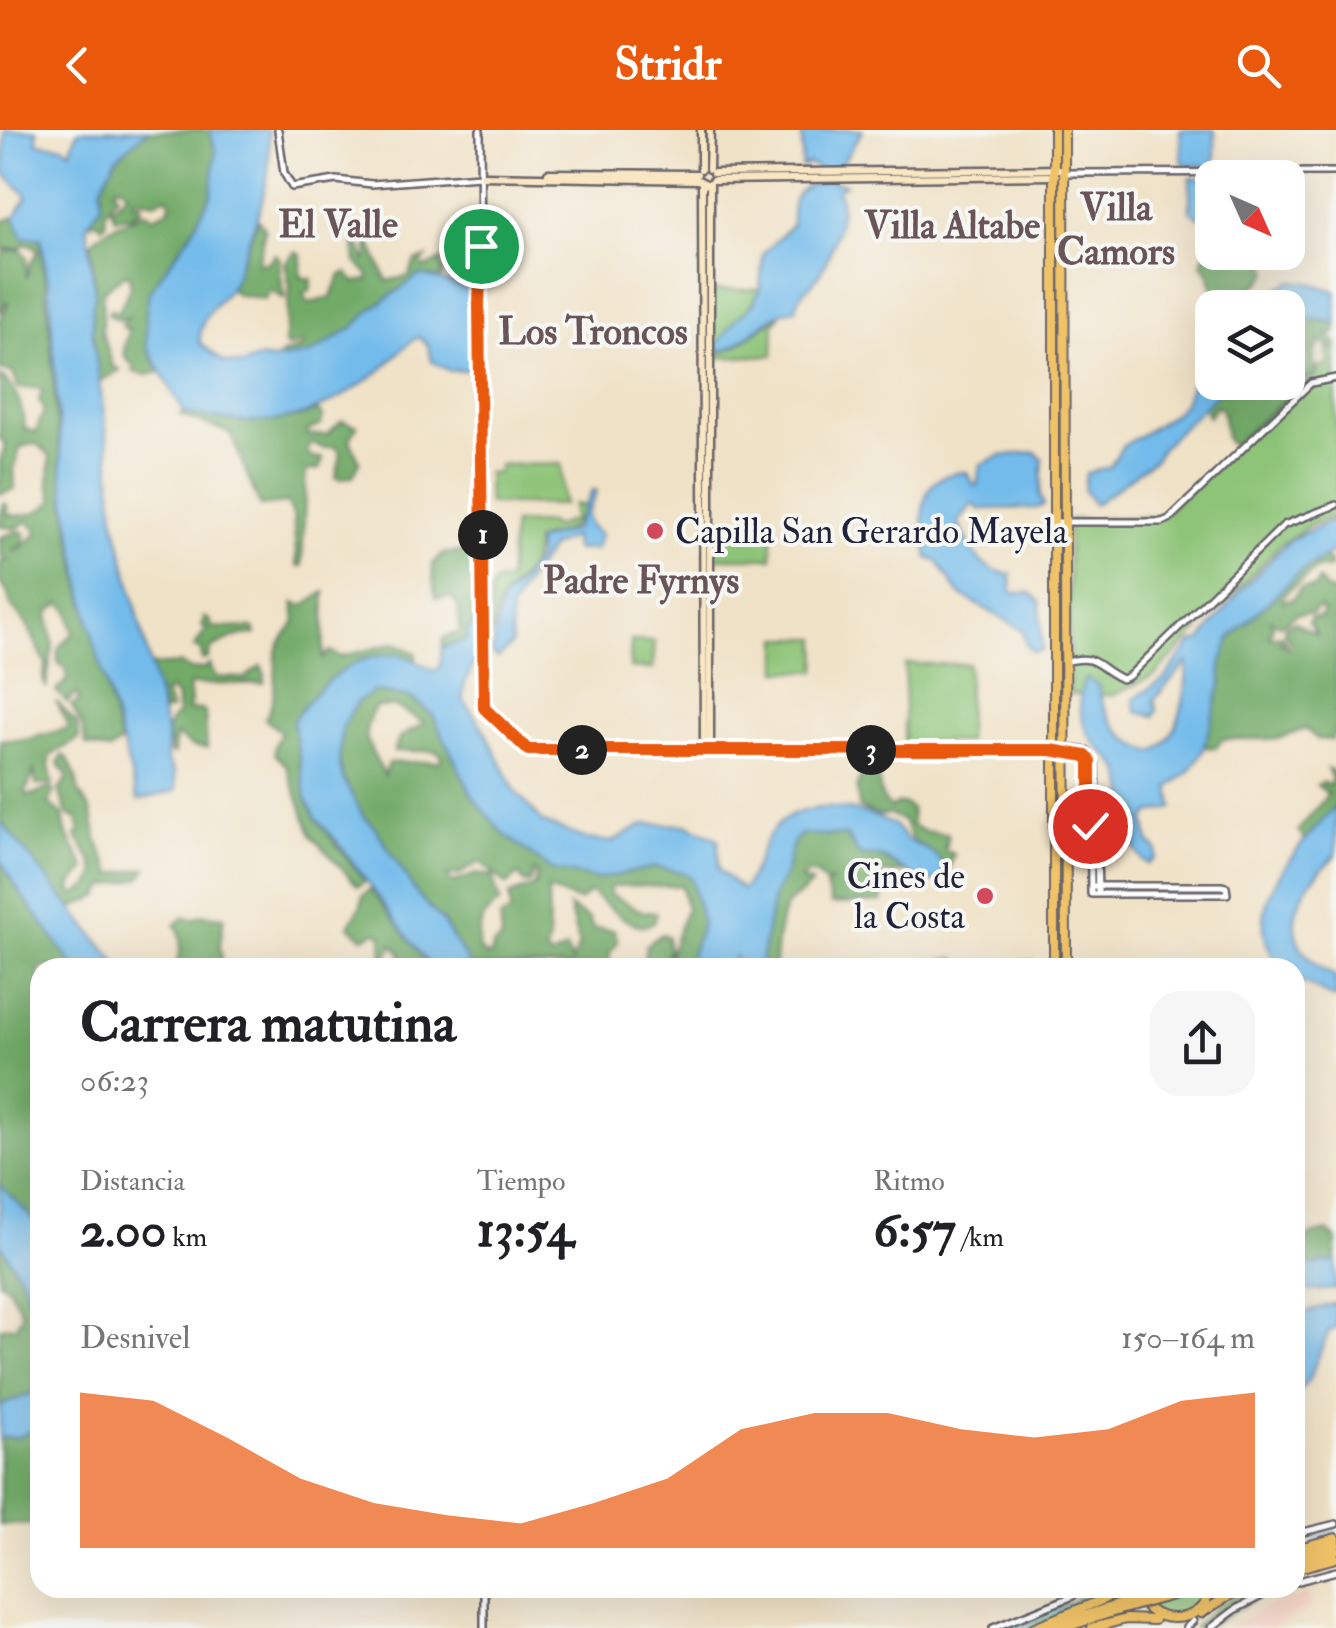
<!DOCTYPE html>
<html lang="es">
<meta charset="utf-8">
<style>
:root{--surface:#fff;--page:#f6f6f6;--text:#202124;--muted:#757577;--accent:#ea580c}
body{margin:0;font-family:"IM FELL Double Pica",serif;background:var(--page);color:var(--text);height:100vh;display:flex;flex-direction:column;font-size:38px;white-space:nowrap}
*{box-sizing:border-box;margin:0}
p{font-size:32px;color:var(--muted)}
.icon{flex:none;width:55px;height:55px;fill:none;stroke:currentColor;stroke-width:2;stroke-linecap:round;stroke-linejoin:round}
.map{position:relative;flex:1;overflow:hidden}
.details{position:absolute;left:30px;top:828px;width:1275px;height:640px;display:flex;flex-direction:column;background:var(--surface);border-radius:30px;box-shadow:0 10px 40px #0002}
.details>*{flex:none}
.needle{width:65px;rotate:135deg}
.fabs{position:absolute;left:1195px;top:30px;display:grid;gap:20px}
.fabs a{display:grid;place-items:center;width:110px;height:110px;border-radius:20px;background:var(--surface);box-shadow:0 10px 40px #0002;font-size:50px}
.pin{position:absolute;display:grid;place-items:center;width:85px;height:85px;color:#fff;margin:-42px;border:5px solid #fff;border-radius:50%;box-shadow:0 2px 10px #0007}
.km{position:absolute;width:50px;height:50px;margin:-25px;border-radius:50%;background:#222;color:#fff;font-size:28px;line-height:50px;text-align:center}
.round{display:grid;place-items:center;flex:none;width:105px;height:105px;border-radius:30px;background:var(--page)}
.overview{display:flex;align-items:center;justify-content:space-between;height:170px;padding:0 50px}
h1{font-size:55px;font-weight:700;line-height:75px}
.figures{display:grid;grid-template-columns:repeat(3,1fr);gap:15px;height:170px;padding:10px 50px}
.figures div{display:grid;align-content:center}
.figures b{font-size:50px;font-weight:700}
.figures small{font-size:28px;font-weight:400}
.figures p{font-size:28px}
.chart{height:280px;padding:20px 50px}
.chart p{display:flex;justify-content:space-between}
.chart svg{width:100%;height:180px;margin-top:10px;fill:var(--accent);opacity:.7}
header{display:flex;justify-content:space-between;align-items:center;height:130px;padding:0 50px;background:var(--accent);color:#fff;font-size:45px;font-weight:700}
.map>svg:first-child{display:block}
.built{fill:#f5d2c2}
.green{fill:#8dc477;stroke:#587359;stroke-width:2.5}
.forest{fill:#72aa68;stroke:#4a6652;stroke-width:2.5;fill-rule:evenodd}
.water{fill:#72bbeb;stroke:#4a6e93;stroke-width:2.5}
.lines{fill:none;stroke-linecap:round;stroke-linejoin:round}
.stream{stroke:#72bbeb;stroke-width:2.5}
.tertiary-casing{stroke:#6a656c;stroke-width:10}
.secondary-casing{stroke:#6a656c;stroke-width:11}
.primary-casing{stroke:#6a656c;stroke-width:12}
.trunk-casing{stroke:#6a656c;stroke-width:12}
.tertiary{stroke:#fff;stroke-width:5}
.secondary{stroke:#f9e7c3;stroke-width:6}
.primary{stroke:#f1c369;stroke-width:8}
.trunk{stroke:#f1c369;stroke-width:8}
.trunk-bridge-casing{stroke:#6a656c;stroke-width:12;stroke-linecap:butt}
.trunk-bridge{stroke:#f1c369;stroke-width:8}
.route-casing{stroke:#fff;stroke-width:20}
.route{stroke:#ea580c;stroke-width:12}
.poi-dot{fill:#d1495b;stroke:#f6f6f2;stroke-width:4}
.labels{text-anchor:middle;stroke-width:8;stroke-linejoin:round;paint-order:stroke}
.poi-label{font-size:35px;fill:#22223b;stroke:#f6f6f2;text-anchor:start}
.neighbourhood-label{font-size:38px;font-weight:bold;fill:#695458;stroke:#f6f6f2}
</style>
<header><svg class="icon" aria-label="back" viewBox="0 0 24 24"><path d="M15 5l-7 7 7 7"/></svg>Stridr<svg class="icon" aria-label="search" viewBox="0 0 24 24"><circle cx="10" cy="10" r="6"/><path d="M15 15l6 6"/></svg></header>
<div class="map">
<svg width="1336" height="1498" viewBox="0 0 1336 1498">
<rect width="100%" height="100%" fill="#f6f6f2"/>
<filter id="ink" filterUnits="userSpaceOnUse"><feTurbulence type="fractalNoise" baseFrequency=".01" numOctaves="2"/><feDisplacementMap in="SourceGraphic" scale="20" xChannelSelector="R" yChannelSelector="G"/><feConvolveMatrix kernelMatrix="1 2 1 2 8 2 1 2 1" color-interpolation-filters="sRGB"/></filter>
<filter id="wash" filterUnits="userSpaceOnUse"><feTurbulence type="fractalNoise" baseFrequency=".0048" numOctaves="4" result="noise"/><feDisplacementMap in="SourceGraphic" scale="40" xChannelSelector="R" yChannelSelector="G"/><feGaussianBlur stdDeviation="2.25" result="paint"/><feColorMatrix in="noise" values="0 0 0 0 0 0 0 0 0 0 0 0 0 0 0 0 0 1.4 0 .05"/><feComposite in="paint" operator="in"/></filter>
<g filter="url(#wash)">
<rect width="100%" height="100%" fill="#f0e2c7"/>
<path class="built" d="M1308 1464 1312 1475 1270 1498H1227L1269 1475Z"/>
<path class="green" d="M760 159C753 175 730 203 717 215L723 222 737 216 780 185 774 194 773 225 714 228 720 222H712L711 161Z
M1336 218V386L1310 395 1279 416 1155 545 1114 565 1070 564 1068 390 1162 386 1308 249 1318 245 1317 237 1329 236 1327 219Z
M561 334 564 375 488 374 487 343H498L499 335Z
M573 374 585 376C566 412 566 395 535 411 535 441 520 447 503 467 494 477 496 497 491 506V459L496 452 508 451 513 394 549 393 553 397 573 390Z
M712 396H772V428H712Z
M1058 397 1061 398 1062 614H1057Z
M779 508H818L817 541H779Z
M631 511 655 512 653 539 630 538Z
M905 534H968L967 612H904Z
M1062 627 1063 826H1059L1058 628Z
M1088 1458H1115C1084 1479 1042 1498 1004 1498L1072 1472Z
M1142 1458H1207C1205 1464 1203 1475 1199 1481 1189 1496 1159 1497 1150 1481 1146 1475 1144 1464 1142 1458Z
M1249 1458H1274C1249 1467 1217 1498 1194 1498L1213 1479Z"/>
<path class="forest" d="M210 0 216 23 211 65 191 103 147 217 160 242 148 245 133 242 134 236C116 223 127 215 129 198L125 199 122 195 128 187 118 190 108 184 111 179 118 183 130 157V146L125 144 103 161 102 202 113 236 120 240 99 252 93 206 92 179 95 165 91 113C100 100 132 88 147 82L153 87 167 80 171 73 166 66 155 72 134 68 133 73H141V82L134 81 135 86 115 88 111 79 127 63 124 57 117 55 114 59 118 64 105 82 106 92 102 97 98 91 87 94 102 74 101 58 116 28 145 1Z
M15 87 23 107H40C51 188 53 270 63 351 74 440 98 527 121 613L109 621 86 615 82 596 71 575 77 573 79 566 76 564 67 572 56 561 67 550 65 536 59 535C54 520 62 512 73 504L69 481 61 473 48 483 53 515 46 558 43 548 46 535 27 495 11 476 7 462 0 453V432L8 430 0 425V407L20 401 25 403 24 414 13 420 16 421C25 416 30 408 39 402L28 391 16 399 0 396 3 373 7 375 9 385C25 387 43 383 54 369L49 356 50 327C39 313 36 311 20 318L14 340 15 359 0 364V332L5 315 0 308V246C19 258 22 278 25 299L36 302 44 280 39 270 42 261 38 258H18L13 243 0 240V191L8 173 6 171 0 183V132L5 121 21 120 27 127 26 148 31 132 38 122 34 116 25 114 21 118 0 119V92Z
M1288 88 1295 92 1302 103 1290 104 1293 112 1303 114 1295 130 1277 127 1265 136 1270 140C1262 157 1243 163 1227 172L1215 168 1209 143 1202 134 1203 126 1220 122H1288Z
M258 89 265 99 258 134 268 132 275 124 280 129C277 145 285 155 284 169L271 160 264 169 236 164 230 158Z
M357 111 366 130 369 125 367 113 371 114 387 151 409 146 415 131 426 128 421 134 426 138 441 130 443 145 440 149 420 145 372 179 354 197 309 225 278 229 284 223 304 217 302 213 288 217 284 214 290 157 285 133 295 122 301 125V147L312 149 310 161 303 164 309 173 330 168 341 145 347 143 355 152 368 150 369 145 356 132 354 115Z
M1288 189 1323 190 1336 194V204L1326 206 1336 212V220L1320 212 1313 225 1316 244 1309 246 1232 316 1226 309 1222 280 1216 276 1208 287 1204 274 1222 258 1227 261 1233 253 1288 252V215L1303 206 1301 202 1288 200Z
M317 280 323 286 321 295 307 301 308 305H327L342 291 357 296 350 310 360 332 353 346 339 349 336 347 341 324 335 316 324 318 312 313 307 322 311 327 323 328 320 339 306 341 302 436H297L293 384 287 373 260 376 230 303 180 285 184 282C219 291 284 296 317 280Z
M476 420 480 425 478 495 468 498 467 510 442 518 443 508 460 502 458 476 452 467 435 468 432 434 442 424Z
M1323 426 1331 434 1329 439 1317 438 1283 465V471L1292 469 1301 458H1314L1319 450 1327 460 1336 463V598L1332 610 1317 609 1306 599 1277 609H1222L1216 618 1204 617 1222 551 1221 534 1231 507 1301 441ZM1319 477 1323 482 1321 488 1311 487 1308 492 1318 505 1294 492 1285 496 1284 503 1291 513 1288 518 1281 513H1286L1281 505 1269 507 1273 496 1270 490 1280 495C1300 485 1286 483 1313 483Z
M325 462 323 528 330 521 340 527 394 513 416 523V534C370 506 319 554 293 590L306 668 316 688 365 751 358 756 312 706 286 635 275 624V616L281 602 265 589C276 570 275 547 276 526 276 515 289 501 296 492L294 473 304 476Z
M204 487 211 491V497L254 498 256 504 235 507 210 519 208 528 202 530 201 519 194 518 206 500 202 496Z
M180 534 192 540 206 538 209 534 216 547 245 548 261 536 265 545 264 553 189 555 191 573 187 580H201L205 583 207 618 192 616 175 605 174 624 171 623 167 599 173 587 177 586V568L171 561 164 563 171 579 164 582 148 536Z
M375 561 411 568 433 585 473 667 503 703 551 739 598 749 655 737 683 742 691 748 702 794 687 837H665L686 779 681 755C657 758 634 753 610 757V764L642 781 656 783 655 791C635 807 607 774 590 762L579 771 548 760 549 809 546 823 551 827 566 819 572 832 579 815 569 777 589 789 593 798 614 800 618 812 610 822 609 837H471L443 792 416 763 374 697 363 686 343 648 339 633 342 597 358 571ZM394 576 424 593 399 608 394 621H435L442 625 440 631 388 633 384 645C371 614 356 612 375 577ZM480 732 507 755 519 744 524 753H530L534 741 537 743 535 756 509 765 511 782 500 788 502 809 493 816 492 824 486 826 480 820C476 796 482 785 500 772L492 746 476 744 452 753 447 746 458 745Z
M56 571 77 594 79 609 51 625 49 635 53 655H36L34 641 26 662 28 666 51 658 54 662 49 674 63 685 66 702 86 739 72 754 71 761 76 764C113 747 87 728 76 705L80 702 77 689 67 684 59 660 68 648 58 633 63 625 68 629 76 647 79 663 91 680 98 713 113 744 147 738 140 748 104 757 100 766 70 779 0 691V610H25L69 598Z
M865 635 876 636C882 651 876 670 892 678L896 674H905L911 679 912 695 923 701 948 704 945 721 954 724 949 739 951 750C935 728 942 725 913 712L904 692 889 684 880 686 859 678 857 657Z
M1327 639 1332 640 1336 649V676L1305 710 1298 701 1328 664 1317 655 1323 652 1329 656 1332 648Z
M827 703 847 706 860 726 880 727 906 742 892 744 854 740 851 743 866 741 885 751 881 772 831 774 826 756 830 752 825 753 816 744H807L801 750 812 753C805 763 795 766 788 774 779 785 775 824 775 837L760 838 773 766 784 746 793 713 801 704Z
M0 730 16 757 75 837 40 838V1096L0 1055Z
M371 759 430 837H394L402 825 393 814 383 836 382 804 376 802 364 808 349 796 361 775 363 765Z
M202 785 224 787 220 815 223 837H176C179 824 185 806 175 795L184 787 193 789Z
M662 804 667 806 669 821 660 837H643L646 815Z
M956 828 957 834 1033 831 1032 838H926L920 835Z
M1327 1101 1336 1109V1131L1313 1135 1295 1132V1109Z
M0 1113 24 1153 40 1198V1260L0 1276V1197L16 1196 22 1183 8 1156 0 1152Z
M40 1297V1394L0 1395V1308L19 1307Z"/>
<path class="water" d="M5 0H37V13L64 16 70 21 78 0H148L116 28 101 58 102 74 87 95 95 165 92 179 93 206 109 321 114 387 167 605V631L174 642 176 661 138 670 92 504 75 420 63 351 49 158 41 108H23L15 87 27 66 4 43Z
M210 0H268C274 48 258 87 241 130 237 139 235 152 229 159 215 177 198 188 200 213L224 232 243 235 259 228 271 230 309 225 354 197 372 179 420 145 468 158 476 190 475 239 450 241 432 231 428 215 419 207C401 216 393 231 377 243 311 293 264 302 184 282L147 217 146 183 149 162 191 103 211 65 216 23Z
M802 0H863L843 32 832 41V51L845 54 837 60C848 78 830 128 818 146 809 160 798 161 796 179 768 181 749 213 722 221L717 215 737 188 752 176 760 159 763 124 792 94C791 66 796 59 821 50L820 39 809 34 802 37Z
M1180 0H1215V36H1188L1182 31Z
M1190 48H1212V100L1205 90 1190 81Z
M1292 151 1310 153 1336 161V194L1323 190 1288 189V178L1243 177Z
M1212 209V252L1233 253 1226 261 1222 259 1163 316 1155 329 1094 375 1084 360 1086 343 1110 337 1122 317 1172 285 1183 274Z
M1035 322 1043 330 1040 365 1044 375 1037 378 979 379 973 374 958 392C972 419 977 441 1011 444L1012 463H1031L1040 472 1042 520 1033 522 1026 515 1023 500 959 464 937 431 928 428C922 390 912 343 967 342L973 355H977L980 335 1000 326Z
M592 360 597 361 586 386 591 397 600 404 596 419 575 420 573 407 551 417 522 459 510 482 512 514 498 528 492 523 502 470 520 453 537 428V411L574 400Z
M1336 389V420L1301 441 1231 507 1221 534 1222 551 1203 621 1190 641 1170 657 1173 678 1152 683 1145 689 1149 712 1157 720 1156 728 1148 734C1122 718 1131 669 1122 644 1119 635 1108 626 1101 620 1081 599 1075 574 1085 548L1098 555C1102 585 1125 615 1154 622 1181 607 1187 560 1187 532L1154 570 1157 581 1154 586 1137 582 1134 569 1164 549 1192 512 1201 510 1239 462 1291 409Z
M478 495 475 532 465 552 463 569 485 601 515 661 544 693 587 709 612 712 644 694 688 695 718 709 719 740 742 760C759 740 758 711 780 693 812 668 859 678 892 694 899 698 901 706 908 710 926 721 942 722 946 745 923 765 900 731 877 726 871 725 865 726 860 726L847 706 801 704 793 713 784 746 773 766 760 837H742L735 826 728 837H687L702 794 691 748 683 742 655 737 598 749 551 740 503 703 473 667 433 585 411 568 375 561 358 571 342 597 339 633 343 648 363 686 374 696 416 763 443 792 471 837H430L338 712 316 688 306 667 293 590C317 557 353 521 399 525 410 526 425 537 436 541L440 536 442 518 467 510 468 498Z
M1336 676V725C1291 765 1272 814 1336 847V869L1295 849V838L1281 837C1232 781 1299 717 1336 676Z
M0 691 120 837 74 836 16 757 0 730Z
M0 1055 40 1096V1198L24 1153 0 1113Z
M1336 1131V1159L1310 1161 1295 1156V1132L1313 1135Z
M1336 1173V1199L1329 1201 1308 1251 1295 1265V1185Z
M40 1260V1297L19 1307 0 1308V1276Z"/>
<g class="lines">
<path class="stream" d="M1295 1413 1336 1401
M1014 1498 1078 1473 1100 1459"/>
</g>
</g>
<g filter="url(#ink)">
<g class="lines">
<g class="tertiary-casing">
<path id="tertiary" d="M278 0 284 43 292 57 336 50 372 54 480 46
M480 0 484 578 528 620 704 619
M1064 43 1336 42
M1055 392H1162L1169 389 1311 253 1336 248
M1064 532C1099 523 1095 537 1122 549L1129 546 1284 395 1336 375
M1067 618 1088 621 1095 632 1098 764
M1064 623 1086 626 1090 631 1091 764H1227L1226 757 1221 756
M1094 756H1221
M1295 1404 1336 1394
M1295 1452 1336 1441
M484 1458V1498
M993 1498 1071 1467 1083 1458
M1186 1498 1193 1491
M1211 1498 1236 1479 1277 1458"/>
</g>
<g class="secondary-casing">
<path id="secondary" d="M701 0V39
M709 39 710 0
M548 43 697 44
M713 43 1064 39
M483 46 698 50 706 54
M713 50 1056 46
M710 53V619
M702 54 704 619 1065 618"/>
</g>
<g class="primary-casing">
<path id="primary" d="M1054 0V838
M1064 0 1066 838
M1139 1458C1140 1498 1208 1498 1209 1458"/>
</g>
<g class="trunk-casing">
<path id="trunk" d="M1295 1419 1336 1408
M1295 1425 1336 1414
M1295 1431 1336 1420
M1295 1439 1336 1428
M1201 1483 1242 1458
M1032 1498 1102 1470 1123 1458
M1047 1498 1117 1475
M1063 1498 1119 1480
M1092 1498 1126 1489 1154 1490"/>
</g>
<use href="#tertiary" class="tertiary"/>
<use href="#secondary" class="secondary"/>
<use href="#primary" class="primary"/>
<use href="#trunk" class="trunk"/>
<g class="trunk-bridge-casing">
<path id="trunk-bridge" d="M1117 1475 1165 1461
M1119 1480 1198 1458"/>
</g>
<use href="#trunk-bridge" class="trunk-bridge"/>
</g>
</g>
<g class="lines" filter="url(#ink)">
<g class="route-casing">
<path id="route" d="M481 116 479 175 484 578 528 620H1051L1086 626 1090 631V696"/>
</g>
<use href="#route" class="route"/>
</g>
<g class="poi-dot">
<circle cx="655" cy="401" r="10"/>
<circle cx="985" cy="766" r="10"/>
</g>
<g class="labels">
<g class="poi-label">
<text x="675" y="413">Capilla San Gerardo Mayela</text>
<text x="965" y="758" text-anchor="end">Cines de<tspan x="965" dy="40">la Costa</tspan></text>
</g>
<g class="neighbourhood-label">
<text x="1116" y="90">Villa<tspan x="1116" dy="44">Camors</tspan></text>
<text x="338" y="107">El Valle</text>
<text x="952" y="108">Villa Altabe</text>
<text x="593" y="214">Los Troncos</text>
<text x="641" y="463">Padre Fyrnys</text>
</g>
</g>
</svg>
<div class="fabs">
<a><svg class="needle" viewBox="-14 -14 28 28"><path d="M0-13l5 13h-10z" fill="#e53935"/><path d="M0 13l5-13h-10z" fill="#757577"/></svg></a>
<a><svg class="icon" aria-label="layers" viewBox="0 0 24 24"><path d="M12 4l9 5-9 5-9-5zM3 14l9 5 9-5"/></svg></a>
</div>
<div class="pin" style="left:481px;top:116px;background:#1e9e55"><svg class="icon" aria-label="arrive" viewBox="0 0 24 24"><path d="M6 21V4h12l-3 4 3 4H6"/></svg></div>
<div class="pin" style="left:1090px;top:696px;background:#d93025"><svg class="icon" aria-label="check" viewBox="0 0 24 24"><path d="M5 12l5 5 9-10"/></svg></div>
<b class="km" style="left:483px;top:405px">1</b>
<b class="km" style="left:582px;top:620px">2</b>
<b class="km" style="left:871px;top:620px">3</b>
<section class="details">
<div class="overview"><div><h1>Carrera matutina</h1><p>06:23</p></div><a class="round"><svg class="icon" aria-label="share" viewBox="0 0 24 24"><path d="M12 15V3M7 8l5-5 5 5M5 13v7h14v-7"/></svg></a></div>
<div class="figures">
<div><p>Distancia</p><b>2.00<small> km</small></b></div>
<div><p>Tiempo</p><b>13:54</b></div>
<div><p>Ritmo</p><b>6:57<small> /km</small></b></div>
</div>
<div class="chart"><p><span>Desnivel</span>150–164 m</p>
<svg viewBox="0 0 160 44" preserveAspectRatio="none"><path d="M0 44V6L10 8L20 17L30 27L40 33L50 36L60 38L70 33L80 27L90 15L100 11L110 11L120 15L130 17L140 15L150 8L160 6V44z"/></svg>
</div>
</section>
</div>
